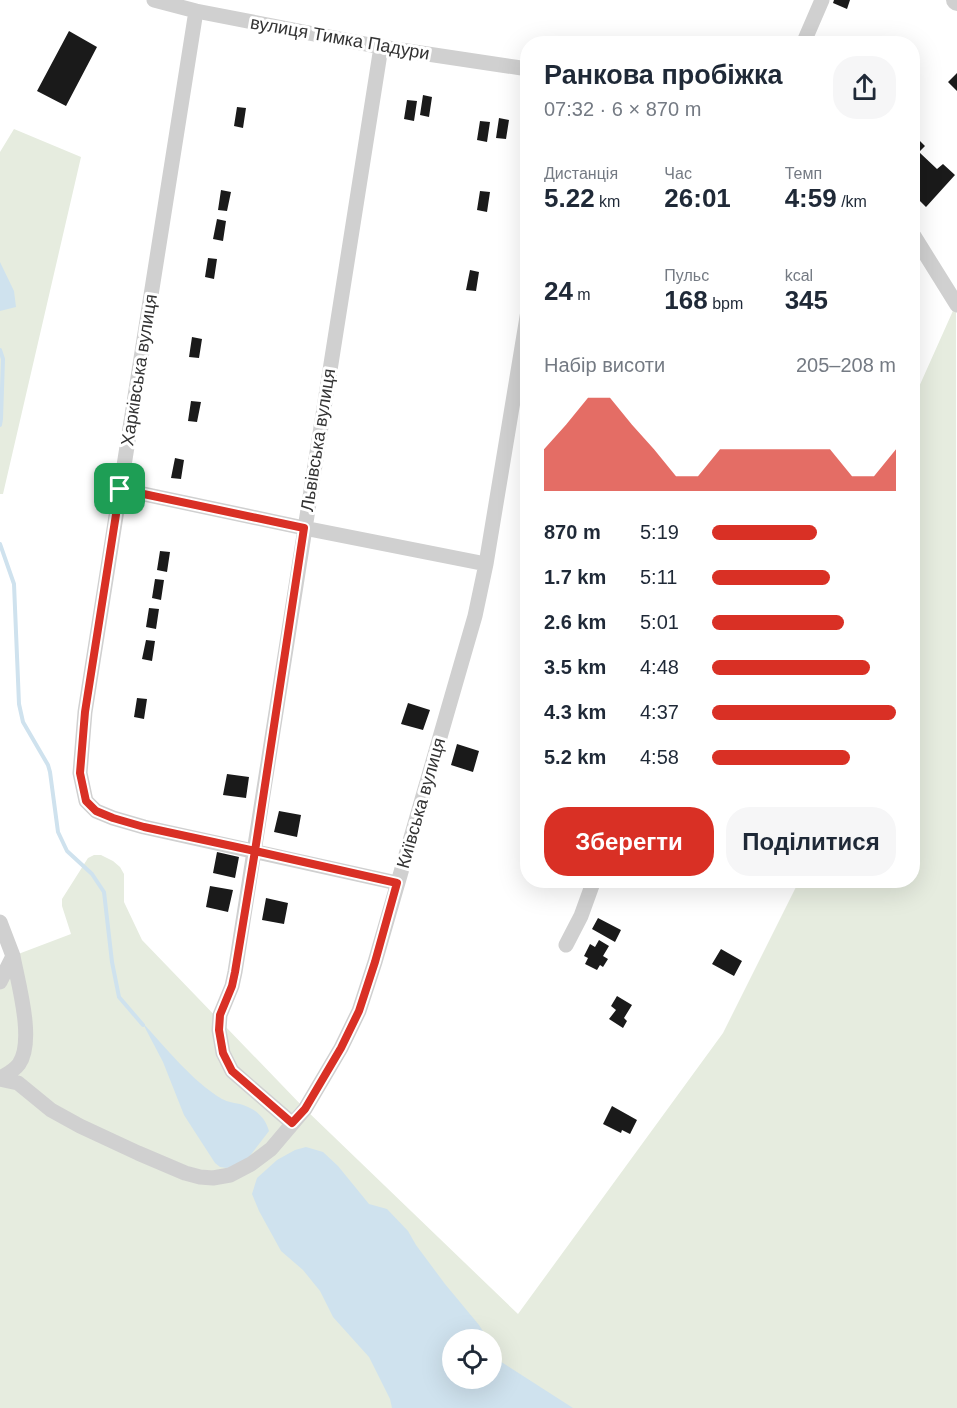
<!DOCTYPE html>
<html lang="uk">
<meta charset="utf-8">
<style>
:root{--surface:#fff;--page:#f6f6f7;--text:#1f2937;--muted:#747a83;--accent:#d93025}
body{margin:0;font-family:Helvetica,sans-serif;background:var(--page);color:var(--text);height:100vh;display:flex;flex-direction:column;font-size:22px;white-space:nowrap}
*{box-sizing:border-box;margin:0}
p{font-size:20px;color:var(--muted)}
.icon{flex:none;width:33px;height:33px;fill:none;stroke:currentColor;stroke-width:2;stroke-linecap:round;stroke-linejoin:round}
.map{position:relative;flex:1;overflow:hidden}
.sheet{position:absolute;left:520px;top:36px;width:400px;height:852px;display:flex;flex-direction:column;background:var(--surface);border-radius:24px;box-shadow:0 6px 24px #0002}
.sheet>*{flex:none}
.buttons{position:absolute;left:442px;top:1329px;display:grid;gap:12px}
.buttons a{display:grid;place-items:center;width:60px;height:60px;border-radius:50%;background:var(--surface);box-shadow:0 6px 24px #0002;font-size:30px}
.pin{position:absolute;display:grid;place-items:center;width:51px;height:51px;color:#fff;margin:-26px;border-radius:12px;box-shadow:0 3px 9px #0006}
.round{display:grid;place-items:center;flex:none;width:63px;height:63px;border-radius:24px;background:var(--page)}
.headline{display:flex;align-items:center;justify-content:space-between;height:102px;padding:0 24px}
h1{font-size:27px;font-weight:600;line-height:45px}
.stats{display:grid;grid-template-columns:repeat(3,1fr);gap:9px;height:102px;padding:6px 24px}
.stats div{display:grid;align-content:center}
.stats b{font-size:26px;font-weight:600}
.stats small{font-size:16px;font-weight:400}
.stats p{font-size:16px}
.chart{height:168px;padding:12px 24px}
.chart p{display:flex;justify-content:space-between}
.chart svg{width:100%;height:108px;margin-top:6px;fill:var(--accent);opacity:.7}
.primary-button{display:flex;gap:12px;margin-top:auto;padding:12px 24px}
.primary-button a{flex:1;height:69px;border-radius:24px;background:var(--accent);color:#fff;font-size:24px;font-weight:600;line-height:69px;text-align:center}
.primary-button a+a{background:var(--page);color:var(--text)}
ul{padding:0 24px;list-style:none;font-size:20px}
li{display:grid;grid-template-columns:96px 72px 1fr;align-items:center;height:45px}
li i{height:15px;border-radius:8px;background:var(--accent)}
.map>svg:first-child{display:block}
.green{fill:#e6ecdf;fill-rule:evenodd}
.water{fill:#cfe2ee}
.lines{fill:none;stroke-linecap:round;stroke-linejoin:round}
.stream{stroke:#cfe2ee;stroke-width:4}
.building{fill:#1a1a1a}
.minor{stroke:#d0d0d0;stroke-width:15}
.tertiary{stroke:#d0d0d0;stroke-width:20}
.route-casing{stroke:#fff;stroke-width:12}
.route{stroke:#d93025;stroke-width:8}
.labels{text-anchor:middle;stroke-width:6;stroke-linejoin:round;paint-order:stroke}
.street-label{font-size:18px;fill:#333;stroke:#fff}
</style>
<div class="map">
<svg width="957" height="1408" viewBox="0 0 957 1408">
<rect width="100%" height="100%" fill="#fff"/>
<path class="green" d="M14 129 81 157 3 494H0V152Z
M956 304 957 1408H0V982L13 956 71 934 62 906V899L88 858 94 855H101L113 861 120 867 124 874V902L142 940 305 1109 518 1314 723 1033 799 881 914 880V398ZM453 1340H492V1378H453Z"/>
<path class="water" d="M0 262 14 291 16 307 0 311Z
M142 1022C166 1048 192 1081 222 1099 228 1102 234 1103 240 1104 254 1108 265 1116 269 1131L249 1157 236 1165 227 1168 220 1167 215 1163 184 1115 163 1062Z
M306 1147 323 1152 338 1166 369 1204 387 1209 408 1231 416 1245 445 1284 479 1325 488 1339 453 1340V1378H492V1348L495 1358 573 1408H392L390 1399 369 1357 333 1317 320 1291 303 1270 281 1251 259 1211 252 1194 257 1178 277 1160 295 1150Z"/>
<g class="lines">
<path class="stream" d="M0 350 3 359 1 419 0 425
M0 544 14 584 19 704 23 722 48 765 50 772 58 832 67 851 92 874 104 892 112 962 119 997 143 1025"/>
</g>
<path class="building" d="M834 0H850L847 9 833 3Z
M69 31 97 47 66 106 37 91Z
M957 73V91L948 82Z
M423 95 432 97 429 117 420 115Z
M407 100 417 101 414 121 404 119Z
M237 107 246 108 243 128 234 126Z
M499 118 509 120 506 139 496 138Z
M480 121 490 122 487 142 477 140Z
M914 135 925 146 919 152 937 169 943 164 955 175 926 207 914 195V190L917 186 914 182Z
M221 190 231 192 227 211 218 210Z
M480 191 490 192 487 212 477 210Z
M217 219 226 221 223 241 213 239Z
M208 258 217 259 214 279 205 277Z
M470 270 479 272 476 291 466 290Z
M192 337 202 339 199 358 189 357Z
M191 401 201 402 197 422 188 421Z
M175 458 184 460 181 479 171 478Z
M160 551 170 552 167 572 157 570Z
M155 579 164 580 161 600 152 598Z
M149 608 159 609 156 629 146 627Z
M527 622H528V648L520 645Z
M146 640 155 641 152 661 142 659Z
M137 698 147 699 144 719 134 717Z
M408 703 430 710 423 730 401 724Z
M457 744 479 751 473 772 451 765Z
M227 774 249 777 246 798 223 795Z
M279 811 301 815 297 837 274 832Z
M217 852 239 857 235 878 213 873Z
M210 886 233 890 228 912 206 907Z
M266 898 288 903 284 924 262 920Z
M598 918 621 930 615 942 592 929Z
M599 940 609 946 603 956 608 959 603 967 600 965 597 970 585 964 588 958 584 956 590 944 595 947Z
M721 949 742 961 734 976 712 964Z
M617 996 632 1005 624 1018 627 1021 623 1028 609 1019 616 1010 611 1006Z
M612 1106 637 1120 630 1134 622 1130 621 1133 603 1124Z"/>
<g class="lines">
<path class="minor" d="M154 0 196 11 381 47 528 69
M196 11 85 712 80 773 86 801 96 811 113 818 144 827 397 883
M803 44 822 0
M914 236 957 305
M120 489 304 528 486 564
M0 922 13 956 0 982
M566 945 581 916 594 880
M0 1078C7 1074 14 1071 19 1064 35 1041 18 983 13 956
M0 1079 18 1083 51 1110 80 1126 138 1153 185 1173 200 1177 213 1178 230 1175 251 1164 271 1149 305 1109 341 1048 359 1011 375 962 475 616 486 564 528 311
M292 1123 232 1071 223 1053 219 1030 220 1015 232 986 235 972 381 47"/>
<path class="tertiary" d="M956 0 957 1"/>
</g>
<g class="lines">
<g class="route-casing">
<path id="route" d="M120 489 85 712 80 773 86 801 96 811 113 818 144 827 255 851 235 972 232 986 220 1015 219 1030 223 1053 232 1071 292 1123 305 1109 341 1048 359 1011 375 962 397 883 255 851 304 528 120 489"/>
</g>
<use href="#route" class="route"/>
</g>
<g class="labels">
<g class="street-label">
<text transform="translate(340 38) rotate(10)" y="6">вулиця Тимка Падури</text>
<text transform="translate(139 370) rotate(-81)" y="6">Харківська вулиця</text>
<text transform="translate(318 440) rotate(-81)" y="6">Львівська вулиця</text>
<text transform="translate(421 803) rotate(-74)" y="6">Київська вулиця</text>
</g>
</g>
</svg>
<div class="buttons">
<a><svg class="icon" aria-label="locate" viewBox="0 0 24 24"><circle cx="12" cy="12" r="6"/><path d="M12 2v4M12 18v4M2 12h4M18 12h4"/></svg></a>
</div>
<div class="pin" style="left:120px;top:489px;background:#1e9e55"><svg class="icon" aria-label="arrive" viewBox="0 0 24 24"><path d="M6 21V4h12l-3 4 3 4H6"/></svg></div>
<section class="sheet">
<div class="headline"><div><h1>Ранкова пробіжка</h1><p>07:32 · 6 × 870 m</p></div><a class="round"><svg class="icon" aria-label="share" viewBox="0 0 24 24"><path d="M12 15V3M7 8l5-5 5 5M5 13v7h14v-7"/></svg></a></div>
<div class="stats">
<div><p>Дистанція</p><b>5.22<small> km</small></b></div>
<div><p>Час</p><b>26:01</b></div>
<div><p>Темп</p><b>4:59<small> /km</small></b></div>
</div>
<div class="stats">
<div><b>24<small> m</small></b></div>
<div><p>Пульс</p><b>168<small> bpm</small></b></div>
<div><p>kcal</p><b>345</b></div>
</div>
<div class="chart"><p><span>Набір висоти</span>205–208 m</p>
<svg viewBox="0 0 160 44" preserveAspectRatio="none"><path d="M0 44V27L10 17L20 6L30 6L40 17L50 27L60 38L70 38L80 27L90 27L100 27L110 27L120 27L130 27L140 38L150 38L160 27V44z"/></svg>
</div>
<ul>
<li><b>870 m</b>5:19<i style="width:57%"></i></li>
<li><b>1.7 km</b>5:11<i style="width:64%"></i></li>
<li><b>2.6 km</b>5:01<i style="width:72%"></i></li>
<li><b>3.5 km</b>4:48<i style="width:86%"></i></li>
<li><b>4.3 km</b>4:37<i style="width:100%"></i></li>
<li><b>5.2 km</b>4:58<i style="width:75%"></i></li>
</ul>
<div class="primary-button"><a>Зберегти</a><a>Поділитися</a></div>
</section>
</div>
